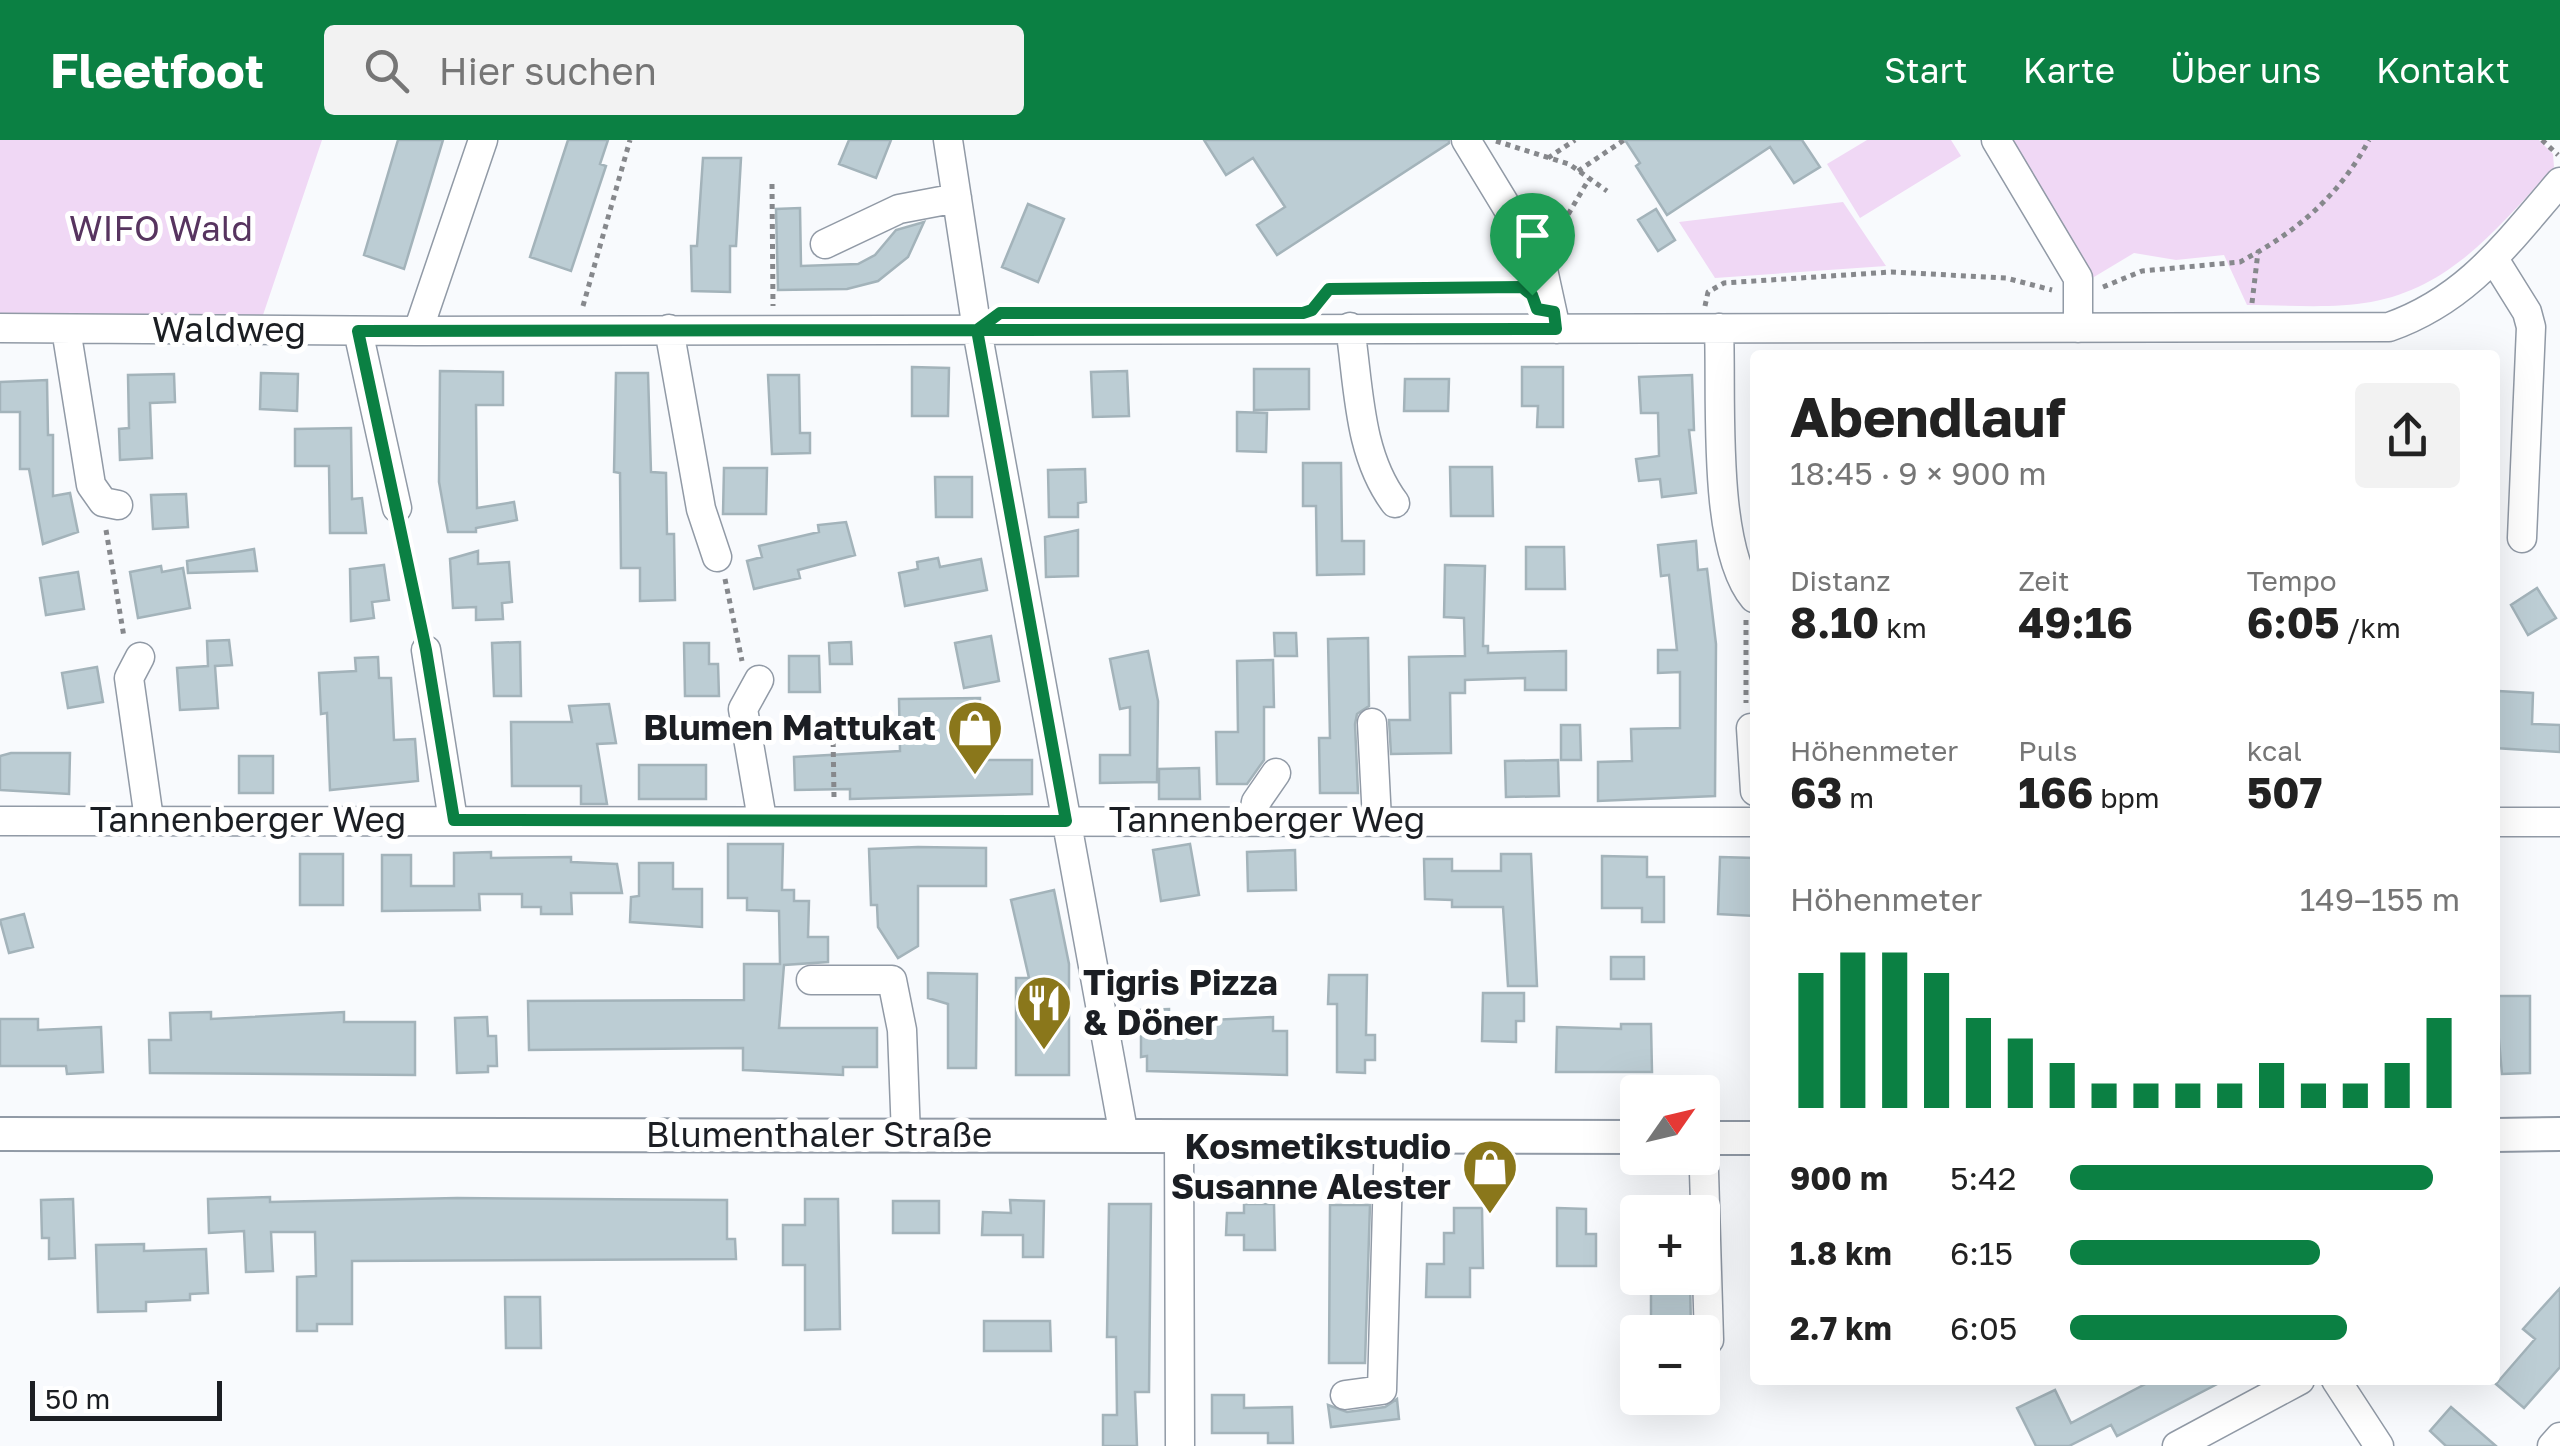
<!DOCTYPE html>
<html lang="de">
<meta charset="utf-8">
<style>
:root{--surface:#fff;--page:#f2f2f2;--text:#222;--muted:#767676;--accent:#0b8043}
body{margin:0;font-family:"Golos Text",sans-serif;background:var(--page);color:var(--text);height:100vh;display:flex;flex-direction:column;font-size:38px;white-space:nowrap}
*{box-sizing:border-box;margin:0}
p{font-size:32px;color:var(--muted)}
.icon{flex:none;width:55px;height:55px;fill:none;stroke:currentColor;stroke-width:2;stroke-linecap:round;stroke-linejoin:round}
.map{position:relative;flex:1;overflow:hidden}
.drawer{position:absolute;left:1750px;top:210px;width:750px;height:1035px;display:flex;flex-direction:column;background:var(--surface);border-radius:10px;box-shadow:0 10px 40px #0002}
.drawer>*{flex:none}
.needle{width:65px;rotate:56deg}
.fabs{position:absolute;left:1620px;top:935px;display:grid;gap:20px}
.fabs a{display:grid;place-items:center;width:100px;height:100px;border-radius:10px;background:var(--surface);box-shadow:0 10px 40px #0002;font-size:50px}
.scale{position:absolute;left:30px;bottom:25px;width:192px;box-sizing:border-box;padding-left:10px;border:5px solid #1b1e23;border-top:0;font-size:28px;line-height:35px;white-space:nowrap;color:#1b1e23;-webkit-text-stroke:8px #fff;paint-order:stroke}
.pin{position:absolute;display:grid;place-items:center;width:85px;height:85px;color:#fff;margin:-102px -42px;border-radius:50% 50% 50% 0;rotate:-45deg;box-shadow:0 0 10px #0007}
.pin .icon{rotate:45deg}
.round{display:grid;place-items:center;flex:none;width:105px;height:105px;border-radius:10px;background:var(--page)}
.headline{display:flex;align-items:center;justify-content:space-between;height:170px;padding:0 40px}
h1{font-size:55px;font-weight:700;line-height:75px}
.stats{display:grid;grid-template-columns:repeat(3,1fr);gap:15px;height:170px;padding:10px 40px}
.stats div{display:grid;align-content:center}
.stats b{font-size:42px;font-weight:700}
.stats small{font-size:28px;font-weight:400}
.stats p{font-size:28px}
.chart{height:280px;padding:20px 40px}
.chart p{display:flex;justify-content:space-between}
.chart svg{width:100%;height:180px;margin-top:10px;stroke:var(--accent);stroke-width:6}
ul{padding:0 40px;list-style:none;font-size:32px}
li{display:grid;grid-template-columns:160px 120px 1fr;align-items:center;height:75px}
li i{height:25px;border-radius:12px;background:var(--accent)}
header{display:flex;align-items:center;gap:60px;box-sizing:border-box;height:140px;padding:0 50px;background:var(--accent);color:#fff}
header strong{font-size:48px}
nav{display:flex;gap:55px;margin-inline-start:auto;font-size:35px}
.search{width:700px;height:90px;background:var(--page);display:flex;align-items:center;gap:25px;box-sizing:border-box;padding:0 35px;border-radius:10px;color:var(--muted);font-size:38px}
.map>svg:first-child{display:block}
.green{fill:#f0d8f5}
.building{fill:#bccdd4;stroke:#a3b3ba;stroke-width:2.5}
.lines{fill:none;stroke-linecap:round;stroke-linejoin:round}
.minor-casing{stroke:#919aa6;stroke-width:31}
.major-casing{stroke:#919aa6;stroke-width:36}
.path{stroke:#86888c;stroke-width:5;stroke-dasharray:5 5;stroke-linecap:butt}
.minor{stroke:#fff;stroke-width:28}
.major{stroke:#fff;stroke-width:32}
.route-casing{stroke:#fff;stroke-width:20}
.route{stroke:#0b8043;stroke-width:12}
.labels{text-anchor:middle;stroke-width:10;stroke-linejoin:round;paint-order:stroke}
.park-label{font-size:35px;fill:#57345f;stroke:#fff}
.street-label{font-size:35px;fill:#1b1e23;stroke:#fff}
.poi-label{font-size:35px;font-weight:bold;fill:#1b1e23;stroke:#fff;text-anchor:end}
</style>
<header>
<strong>Fleetfoot</strong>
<div class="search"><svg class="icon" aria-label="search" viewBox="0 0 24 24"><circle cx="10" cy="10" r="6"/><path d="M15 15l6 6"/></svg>Hier suchen</div>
<nav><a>Start</a><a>Karte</a><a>Über uns</a><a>Kontakt</a></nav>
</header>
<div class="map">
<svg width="2560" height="1306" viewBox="0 0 2560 1306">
<rect width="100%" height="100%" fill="#f8fafd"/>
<path class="green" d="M0 0H322L262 178 0 176Z
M1867 0H1951L1961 16 1860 78 1827 24Z
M1985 0H2539L2553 14 2554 27C2500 85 2453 147 2371 162 2332 169 2287 165 2247 165L2224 115 2176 120 2134 113 2089 140Z
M1843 62 1886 126 1715 138 1679 82Z"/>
<path class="building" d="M398 0H443L404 129 364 115Z
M568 0H608L600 24 606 26 571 131 530 117Z
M849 0H891L876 38 839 24Z
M1204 0H1449V3L1277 115 1257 85 1285 67 1253 18 1226 35Z
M1625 0H1802L1820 27 1794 43 1770 7 1667 75 1636 26 1640 23Z
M703 18H741L736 106H730V152L692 151 691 106H697Z
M1028 64 1064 79 1038 142 1002 127Z
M800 68 801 126 858 124 875 115 896 90 924 82 908 117 878 141 847 149 778 150 776 69Z
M1656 69 1675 100 1658 111 1638 80Z
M912 227 949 228 948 276H912Z
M1522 227H1563V287H1537L1538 266H1522Z
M1254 229H1309V269L1254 270Z
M440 231 503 232V265H476L477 368 514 362 517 380 476 388V392H448L439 342Z
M1127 231 1129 276 1093 277 1091 232Z
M261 233 298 234 297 271 260 269Z
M616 233H648L651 332 666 333 667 394H674L675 460 640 461V428H621L620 333 614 332Z
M174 234 175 262 150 263 152 318 120 320 119 289 129 288 128 235Z
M768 235H799L800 293H810V313L772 314Z
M1692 235 1694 290H1689L1696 353 1662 357 1660 339 1639 341 1636 319 1659 316 1658 273H1641L1639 237Z
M1405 239H1449L1448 271H1404Z
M47 240 48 295H53V356L70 353 78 392 43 404 29 329H20V272H0V242Z
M1237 272 1267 273 1266 312 1237 311Z
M351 288 352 359 362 358 366 393H330L329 326H295V289Z
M1303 323H1341L1342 401H1364V434L1317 435 1316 366H1303Z
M1450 327H1492L1493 376H1451Z
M724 328H767L766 374H723Z
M1085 329 1086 362 1078 363V377H1049L1048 330Z
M935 337H972V377H936Z
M186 354 188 387 153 389 151 355Z
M846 382 855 415 798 430 800 438 754 449 747 421 762 417 759 406 819 392 818 385Z
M1078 390V436L1046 437 1045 397Z
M1696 401 1698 430 1707 429 1716 504 1715 656 1598 661V622L1632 621 1631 589 1680 588V532L1658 533V510H1677L1669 435 1661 436 1658 405Z
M1526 407H1564L1565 449H1526Z
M254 409 257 431 188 433 187 421Z
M478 411V424L509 422 512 462 502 463 503 479 476 480V467L453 468 450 419Z
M938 418 940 427 981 419 987 450 905 466 899 433 918 429 917 422Z
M384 425 389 460 372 462 374 478 351 481 350 429Z
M1445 425 1485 426 1483 506H1488V513L1566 511V550H1525V538L1465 540V553H1450L1451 613 1391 614 1389 580H1410L1409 517 1465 516 1464 478 1444 477Z
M161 426 162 432 183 428 190 468 138 478 130 432Z
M78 432 84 469 46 475 40 438Z
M2537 448 2556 478 2528 495 2511 465Z
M1274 493H1296L1297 516H1275Z
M991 496 999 541 964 548 955 503Z
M1368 498 1369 566 1357 574 1355 584 1358 653H1320L1319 598H1330L1328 499Z
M229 500 232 525 215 526 218 568 180 570 177 528 208 526 207 501Z
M520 502 521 556H494L492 503Z
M851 502 852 524H830L829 503Z
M684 503H709V524H718L719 556H685Z
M1148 511 1158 561 1157 642 1100 643V615H1130V567L1120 569 1110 519Z
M789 516H819L820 552H789Z
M378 517 379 538H391L394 600 415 599 418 641 330 650 327 573 321 574 319 533 356 531 355 518Z
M1273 520 1274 567H1264V620L1247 644H1217L1216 592H1238L1237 521Z
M97 527 103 562 68 568 62 533Z
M2498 551 2533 553 2532 584 2560 585V612L2495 608Z
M980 558V620H1032V654L850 659V649L795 650 794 617 900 611 899 559Z
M609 564 616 603 597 604 607 664H581V646H512L511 582H572L569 566Z
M1561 585H1580L1581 620H1561Z
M11 613H70L69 654 0 650V616Z
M239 616H273V653H239Z
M1558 620 1559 656 1506 657 1505 621Z
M639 625H706V659H639Z
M1199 628 1200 659H1159V629Z
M728 704H783L782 750H794V761H809L808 797H828V822L784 825 779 888H877V927H843V935L743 930V908L529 910 528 861 744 860V824H780L779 771 747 770V758H728Z
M1190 704 1199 755 1161 761 1153 710Z
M918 707 986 708V746H918V806L898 818 878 787 877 765H871L869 709Z
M1295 710 1296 750 1248 751 1247 712Z
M491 712V718L571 717V722L617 724 622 753H571L572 774H541V767H522V754H479L480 770 382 771V715H411V746H454V713Z
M300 714H343V765H300Z
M1501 714H1531L1537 846H1508L1503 767H1452V760L1425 759 1424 719H1452V731H1501Z
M1602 716 1647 717V737H1664V782H1642V768H1602Z
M1720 717 1755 718V776L1718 774Z
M639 723H673V749H702V787L630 782 631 757 639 756Z
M1054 750 1069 824V935H1016V838H1029L1011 760Z
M24 774 33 807 9 813 0 780Z
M1611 817H1644V839H1611Z
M928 833 977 834 976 928H948V864L928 858Z
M1329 835H1367L1366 895H1375V920H1365V933L1337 932V864H1328Z
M1483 853H1524V881H1516V902L1482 901Z
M2495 856H2530V933L2502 934Z
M1169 869V882L1273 877V891H1287V935L1147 931V916L1141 917V870Z
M211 872V879L344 872V882H415V935L150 933 149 900H171L170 873Z
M487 877 488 896H496L497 926H488V932L457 933 455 878Z
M0 879H38V890L101 887 103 932 67 934 66 926H0Z
M1621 884H1651L1652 932H1556L1557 887 1621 889Z
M270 1057V1062L457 1058 727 1060V1099H735L736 1119 352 1121V1184H317V1191H297V1137L316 1136 315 1092H271L273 1131 246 1132 244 1091 209 1093 208 1059Z
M73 1059 75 1118 49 1119V1098H42L41 1060Z
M805 1059H838L840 1189 805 1190V1125H783V1085H805Z
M1010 1060 1044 1061 1043 1117H1023V1095H982L983 1072 1011 1073Z
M893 1061H939V1093H893Z
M1109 1064H1151L1149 1252H1135L1137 1306H1103V1275H1117L1116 1197H1107Z
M1244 1064H1274L1275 1110H1244V1095H1226L1227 1073H1244Z
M1330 1065H1370L1365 1223H1329Z
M1454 1068H1482L1483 1128H1470V1157H1426L1427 1124H1444V1093H1454Z
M1557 1068 1586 1069V1094H1596V1126H1557Z
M144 1104V1111L206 1109 208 1153 190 1154V1160L146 1162V1171L98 1172 96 1105Z
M1651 1138H1690L1691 1192H1651Z
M2560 1148V1227L2524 1268 2496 1244 2535 1199 2523 1189Z
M505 1157H540L541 1208H506Z
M984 1181H1050L1051 1211H984Z
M2153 1240H2225L2117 1296 2111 1285 2069 1306H2036L2017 1268 2055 1250 2071 1283Z
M1212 1255H1244V1268L1292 1267 1293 1303H1268V1293H1212Z
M1397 1259 1399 1279 1331 1287 1328 1265 1347 1272 1385 1267Z
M2451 1267 2496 1306H2446L2430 1291Z"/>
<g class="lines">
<g class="minor-casing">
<path id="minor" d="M948 0 977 190 1124 996
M1466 0 1542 125 1556 189
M1996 0 2078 138V188
M825 104 899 69 957 58
M2494 119 2527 172 2531 187 2522 398
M1350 187C1359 247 1358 314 1395 363
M0 188 418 191 2389 187C2468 159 2507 103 2560 42
M1719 188C1722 257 1711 407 1754 458
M66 189 91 345 103 362 118 365
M669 189 701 369 717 417
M358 191 397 368
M418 191 483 0
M426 510 453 680
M140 517 129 538 149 679
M759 540 743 569 762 679
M1372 583 1377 680
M1751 588 1755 651
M1253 679 1256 662 1276 633
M0 681 1755 682
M2495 682H2560
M811 840H892L902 890 906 996
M1179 996 1180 1306
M1703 998 1709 1200
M2336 1240 2379 1306
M1345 1255 1382 1250 1389 996
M2177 1306 2300 1240
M2552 1306 2560 1297"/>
</g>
<g class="major-casing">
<path id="major" d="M0 994 1638 997
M2495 995 2560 994
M1702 998H1755"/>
</g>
<path class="path" d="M2542 0 2558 15
M1496 1 1569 24 1607 51
M1548 18 1575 0
M1578 31 1624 0
M772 44 773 166
M1553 100 1589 39
M2103 147 2142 131 2240 122 2258 112
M2252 163 2258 112C2307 83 2342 50 2369 0
M1316 165 1329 149 1522 147
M583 166 630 0
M1705 166 1708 152 1724 143 1891 132 2006 138 2052 150
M106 390 124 497
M402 391 422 488
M725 439 742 521
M1746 480V563
M834 657 833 593 864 592"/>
<use href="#minor" class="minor"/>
<use href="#major" class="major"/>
</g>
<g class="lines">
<g class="route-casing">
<path id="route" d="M1532 155 1522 147 1329 149 1312 170 1303 173H1000L977 190 358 191 426 510 454 680 1066 681 977 190 1556 189 1554 172 1537 169 1532 155"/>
</g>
<use href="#route" class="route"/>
</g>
<defs>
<g id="shop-pin" transform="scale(2.875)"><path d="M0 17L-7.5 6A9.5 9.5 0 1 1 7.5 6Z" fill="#8a771b" stroke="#fff"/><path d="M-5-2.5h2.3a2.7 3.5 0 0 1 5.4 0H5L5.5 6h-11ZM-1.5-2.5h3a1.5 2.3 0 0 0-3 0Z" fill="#fff"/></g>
<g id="restaurant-pin" transform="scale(2.875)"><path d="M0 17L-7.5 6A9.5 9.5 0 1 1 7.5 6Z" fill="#8a771b" stroke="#fff"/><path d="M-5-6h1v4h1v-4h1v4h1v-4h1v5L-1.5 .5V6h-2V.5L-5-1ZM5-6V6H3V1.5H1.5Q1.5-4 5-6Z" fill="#fff"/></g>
</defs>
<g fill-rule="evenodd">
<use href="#shop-pin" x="975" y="588"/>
<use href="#restaurant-pin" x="1044" y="863"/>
<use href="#shop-pin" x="1490" y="1027"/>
</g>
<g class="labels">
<g class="park-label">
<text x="161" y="101">WIFO Wald</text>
</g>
<g class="street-label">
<text x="229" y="202">Waldweg</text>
<text x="248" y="692">Tannenberger Weg</text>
<text x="1267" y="692">Tannenberger Weg</text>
<text x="819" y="1007">Blumenthaler Straße</text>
</g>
<g class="poi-label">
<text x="936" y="600">Blumen Mattukat</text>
<text x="1083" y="855" text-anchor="start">Tigris Pizza<tspan x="1083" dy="40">&amp; Döner</tspan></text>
<text x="1451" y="1019">Kosmetikstudio<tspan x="1451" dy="40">Susanne Alester</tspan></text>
</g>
</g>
</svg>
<div class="fabs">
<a><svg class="needle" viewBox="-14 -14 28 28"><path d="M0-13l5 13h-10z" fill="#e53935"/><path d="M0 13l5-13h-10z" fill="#767676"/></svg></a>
<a>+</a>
<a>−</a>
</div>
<div class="scale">50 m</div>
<div class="pin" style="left:1532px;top:155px;background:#1e9e55"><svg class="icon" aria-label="arrive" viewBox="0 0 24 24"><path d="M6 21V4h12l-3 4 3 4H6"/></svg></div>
<section class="drawer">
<div class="headline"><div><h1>Abendlauf</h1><p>18:45 · 9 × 900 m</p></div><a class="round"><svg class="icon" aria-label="share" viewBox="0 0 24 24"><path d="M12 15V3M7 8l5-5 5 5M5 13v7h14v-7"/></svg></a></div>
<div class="stats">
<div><p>Distanz</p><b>8.10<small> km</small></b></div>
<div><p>Zeit</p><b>49:16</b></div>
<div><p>Tempo</p><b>6:05<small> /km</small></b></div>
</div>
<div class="stats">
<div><p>Höhenmeter</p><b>63<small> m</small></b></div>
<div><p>Puls</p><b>166<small> bpm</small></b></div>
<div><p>kcal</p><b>507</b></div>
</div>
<div class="chart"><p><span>Höhenmeter</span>149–155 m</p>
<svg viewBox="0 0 160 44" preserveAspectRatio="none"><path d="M5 44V11M15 44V6M25 44V6M35 44V11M45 44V22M55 44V27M65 44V33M75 44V38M85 44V38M95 44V38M105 44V38M115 44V33M125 44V38M135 44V38M145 44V33M155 44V22"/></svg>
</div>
<ul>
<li><b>900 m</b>5:42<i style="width:93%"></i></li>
<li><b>1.8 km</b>6:15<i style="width:64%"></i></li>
<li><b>2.7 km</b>6:05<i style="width:71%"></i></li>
</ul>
</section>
</div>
